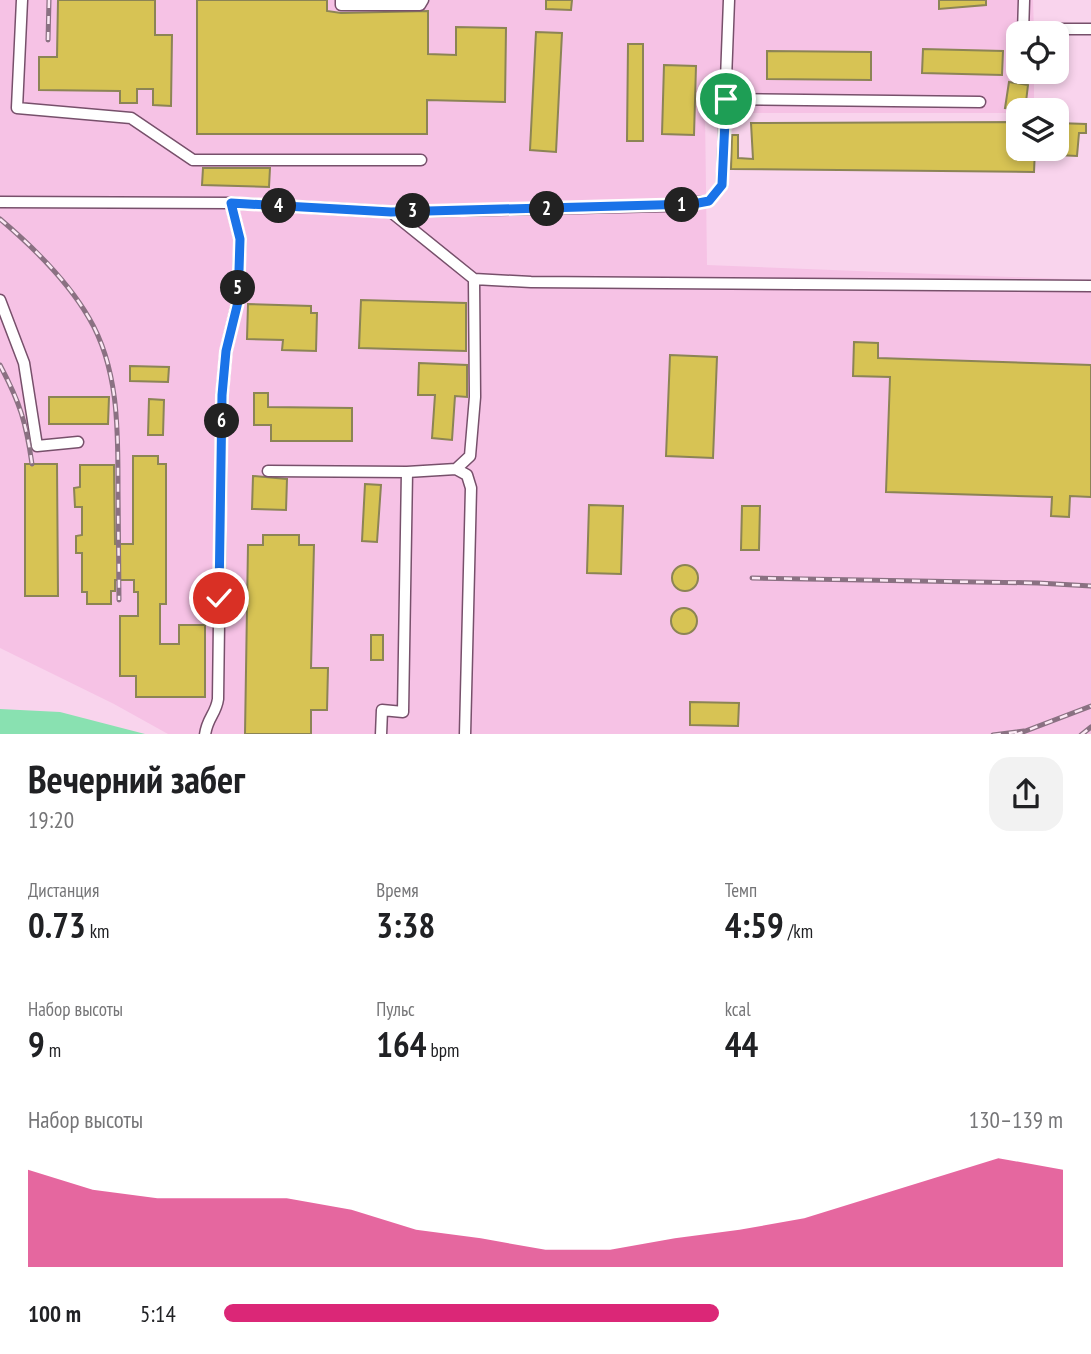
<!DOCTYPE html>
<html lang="ru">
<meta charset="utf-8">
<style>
:root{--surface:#fff;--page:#f2f2f2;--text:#202124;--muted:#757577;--accent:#db2777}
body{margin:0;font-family:"PT Sans Narrow",sans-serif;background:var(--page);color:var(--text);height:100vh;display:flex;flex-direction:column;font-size:26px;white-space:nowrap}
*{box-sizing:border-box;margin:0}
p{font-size:23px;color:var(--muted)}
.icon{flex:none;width:38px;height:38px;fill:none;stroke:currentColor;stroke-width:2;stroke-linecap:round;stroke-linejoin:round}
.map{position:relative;height:734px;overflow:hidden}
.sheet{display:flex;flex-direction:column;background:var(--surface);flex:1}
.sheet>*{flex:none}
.fabs{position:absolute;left:1006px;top:21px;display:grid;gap:14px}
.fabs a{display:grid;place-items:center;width:63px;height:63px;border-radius:14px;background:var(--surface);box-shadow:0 4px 10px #0003;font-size:35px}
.pin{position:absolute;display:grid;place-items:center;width:60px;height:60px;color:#fff;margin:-30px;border:4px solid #fff;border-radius:50%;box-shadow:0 2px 7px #0007}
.km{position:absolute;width:35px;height:35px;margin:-18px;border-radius:50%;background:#222;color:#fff;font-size:19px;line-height:35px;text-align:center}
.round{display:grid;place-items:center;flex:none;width:74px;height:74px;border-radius:21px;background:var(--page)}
.headline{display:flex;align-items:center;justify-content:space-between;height:119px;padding:0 28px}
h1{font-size:38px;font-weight:800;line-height:52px}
.metrics{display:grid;grid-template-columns:repeat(3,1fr);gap:10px;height:119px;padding:7px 28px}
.metrics div{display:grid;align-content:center}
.metrics b{font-size:35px;font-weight:800}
.metrics small{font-size:19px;font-weight:400}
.metrics p{font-size:19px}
.chart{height:196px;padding:14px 28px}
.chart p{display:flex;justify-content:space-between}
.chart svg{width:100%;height:126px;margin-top:7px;fill:var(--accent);opacity:.7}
ul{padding:0 28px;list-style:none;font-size:23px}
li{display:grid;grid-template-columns:112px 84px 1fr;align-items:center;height:52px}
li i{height:18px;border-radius:9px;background:var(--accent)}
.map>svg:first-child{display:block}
.built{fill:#f6c2e5}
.green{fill:#89e1b1}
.building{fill:#d7c354;stroke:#8c8455;stroke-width:2}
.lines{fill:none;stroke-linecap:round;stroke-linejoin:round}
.minor-casing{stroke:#77506b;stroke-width:13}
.minor{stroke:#fff;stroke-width:10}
.rail-casing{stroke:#8a7182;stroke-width:5}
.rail{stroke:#fbe8f4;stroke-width:2.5;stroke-dasharray:8;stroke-linecap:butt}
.route-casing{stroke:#fff;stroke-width:14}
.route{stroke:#1a73e8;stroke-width:9}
</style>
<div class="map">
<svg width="1091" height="735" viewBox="0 0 1091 735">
<rect width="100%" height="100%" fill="#f9d4ed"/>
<path class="built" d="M0 0H1033L1034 33H1018V72H1034V110H1018V113H705L707 265 1091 280V734H168L114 704 0 648Z"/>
<path class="green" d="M0 709 60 712 145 734H0Z"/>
<path class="building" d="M58 0H155V35H172L171 106 153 105V89H137V103H120V91L39 90V57H57Z
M197 0H327V11L341 13 428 11V54L456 55V27L506 28 505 102 427 100V134H197Z
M546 0H572L571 10 546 9Z
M939 0H986V5L939 9Z
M536 32 562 33 556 152 530 150Z
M628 44H643V141H627Z
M923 49 1003 51 1002 75 922 73Z
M767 51 871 52V80L767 79Z
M664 65 696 66 694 135 662 134Z
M1009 82 1028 85 1025 110 1005 108Z
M1018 122V149H1035L1034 172 731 169 732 135H738V158L753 159 751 123Z
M1057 123 1086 124V133H1079L1077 156 1057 155Z
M203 168H270L269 187 202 185Z
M361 300 466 303V351L359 348Z
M248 304 311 306V313H317L316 351 282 350 283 340 247 339Z
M854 342 878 343V358L1091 365V497L1070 496 1069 517 1051 516 1052 497 886 492 890 377 853 376Z
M670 355 717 357 713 458 666 456Z
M419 363 467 365V397L455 396 452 440 432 438 435 395H418Z
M130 366 169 367 168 382 130 381Z
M254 393H268V407L352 408V441H271V425H254Z
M49 397H109L108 424H49Z
M149 399 164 400 163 435H148Z
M133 456H158V464H166V604H160V644H179V625H205V697H136V676H120V616H138V592H134V580H115V591H111V604H87V592H82V553H76V536L82 535V507H75L74 488 80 487V465H114L115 544H133Z
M25 464H57L58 596H25Z
M253 476 287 479 286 510 252 509Z
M365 484 381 485 377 542 362 541Z
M589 505 623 506 621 574 587 573Z
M742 506H760L759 550H741Z
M263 535H299V545H314L311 668H328L327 710H311V734H245L248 545H263Z
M672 578a13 13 0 1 1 26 0a13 13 0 1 1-26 0Z
M671 621a13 13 0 1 1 26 0a13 13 0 1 1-26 0Z
M371 635H383V660H371Z
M690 702 739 703 738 726 690 725Z"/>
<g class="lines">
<g class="minor-casing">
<path id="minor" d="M22 0 17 108 131 118 193 160H421
M341 0V5H420L423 0
M1023 33 1024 0
M1048 33 1054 29H1091
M726 99 980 102
M0 202 231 203 391 212 474 279 531 282 1091 286
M391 212 664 206 709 201 722 185 729 0
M0 300 24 363 37 446 78 442
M456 469 467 475 471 488 465 735
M268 471 407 472 456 469 470 456 475 397 474 279
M205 735C207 718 216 714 218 699L222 395 226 351 238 301 240 239 231 203
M381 735 382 710 403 712 407 472"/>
</g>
<use href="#minor" class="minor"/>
<g class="rail-casing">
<path id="rail" d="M48 40 49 0
M0 219C33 247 67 280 89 318 119 369 118 431 118 488 118 526 119 563 119 600
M0 365C20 403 26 422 32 464
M752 578 1038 583 1091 586
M993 735 1024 731
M1015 735 1091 706
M1081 735 1091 727"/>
</g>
<use href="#rail" class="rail"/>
</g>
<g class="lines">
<g class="route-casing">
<path id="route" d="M219 598 222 395 226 351 238 302 240 239 231 203 391 212 693 204 709 201 722 185 726 99"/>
</g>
<use href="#route" class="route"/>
</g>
</svg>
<div class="fabs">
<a><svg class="icon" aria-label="locate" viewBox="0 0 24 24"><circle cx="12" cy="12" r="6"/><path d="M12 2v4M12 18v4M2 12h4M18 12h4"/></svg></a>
<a><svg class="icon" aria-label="layers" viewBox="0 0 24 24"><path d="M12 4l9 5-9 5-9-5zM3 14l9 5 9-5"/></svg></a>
</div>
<div class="pin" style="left:726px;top:99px;background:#1e9e55"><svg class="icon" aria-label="arrive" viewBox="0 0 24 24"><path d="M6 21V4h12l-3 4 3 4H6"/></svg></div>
<div class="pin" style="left:219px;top:598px;background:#d93025"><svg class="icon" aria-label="check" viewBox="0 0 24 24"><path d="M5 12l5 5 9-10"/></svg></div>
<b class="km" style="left:682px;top:205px">1</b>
<b class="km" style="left:547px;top:209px">2</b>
<b class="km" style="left:413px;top:211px">3</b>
<b class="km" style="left:279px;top:206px">4</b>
<b class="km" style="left:238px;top:288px">5</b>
<b class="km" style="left:222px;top:421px">6</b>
</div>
<section class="sheet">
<div class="headline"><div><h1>Вечерний забег</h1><p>19:20</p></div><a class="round"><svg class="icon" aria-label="share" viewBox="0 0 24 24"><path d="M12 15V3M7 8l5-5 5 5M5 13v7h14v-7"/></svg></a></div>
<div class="metrics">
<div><p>Дистанция</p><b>0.73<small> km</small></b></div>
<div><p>Время</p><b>3:38</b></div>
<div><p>Темп</p><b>4:59<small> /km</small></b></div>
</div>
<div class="metrics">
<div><p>Набор высоты</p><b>9<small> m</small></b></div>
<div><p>Пульс</p><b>164<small> bpm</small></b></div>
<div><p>kcal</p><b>44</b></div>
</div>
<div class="chart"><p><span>Набор высоты</span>130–139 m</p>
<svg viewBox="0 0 160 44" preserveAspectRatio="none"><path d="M0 44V10L10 17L20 20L30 20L40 20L50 24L60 31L70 34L80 38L90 38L100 34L110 31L120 27L130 20L140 13L150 6L160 10V44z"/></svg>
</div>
<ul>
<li><b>100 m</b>5:14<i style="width:59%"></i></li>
</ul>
</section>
